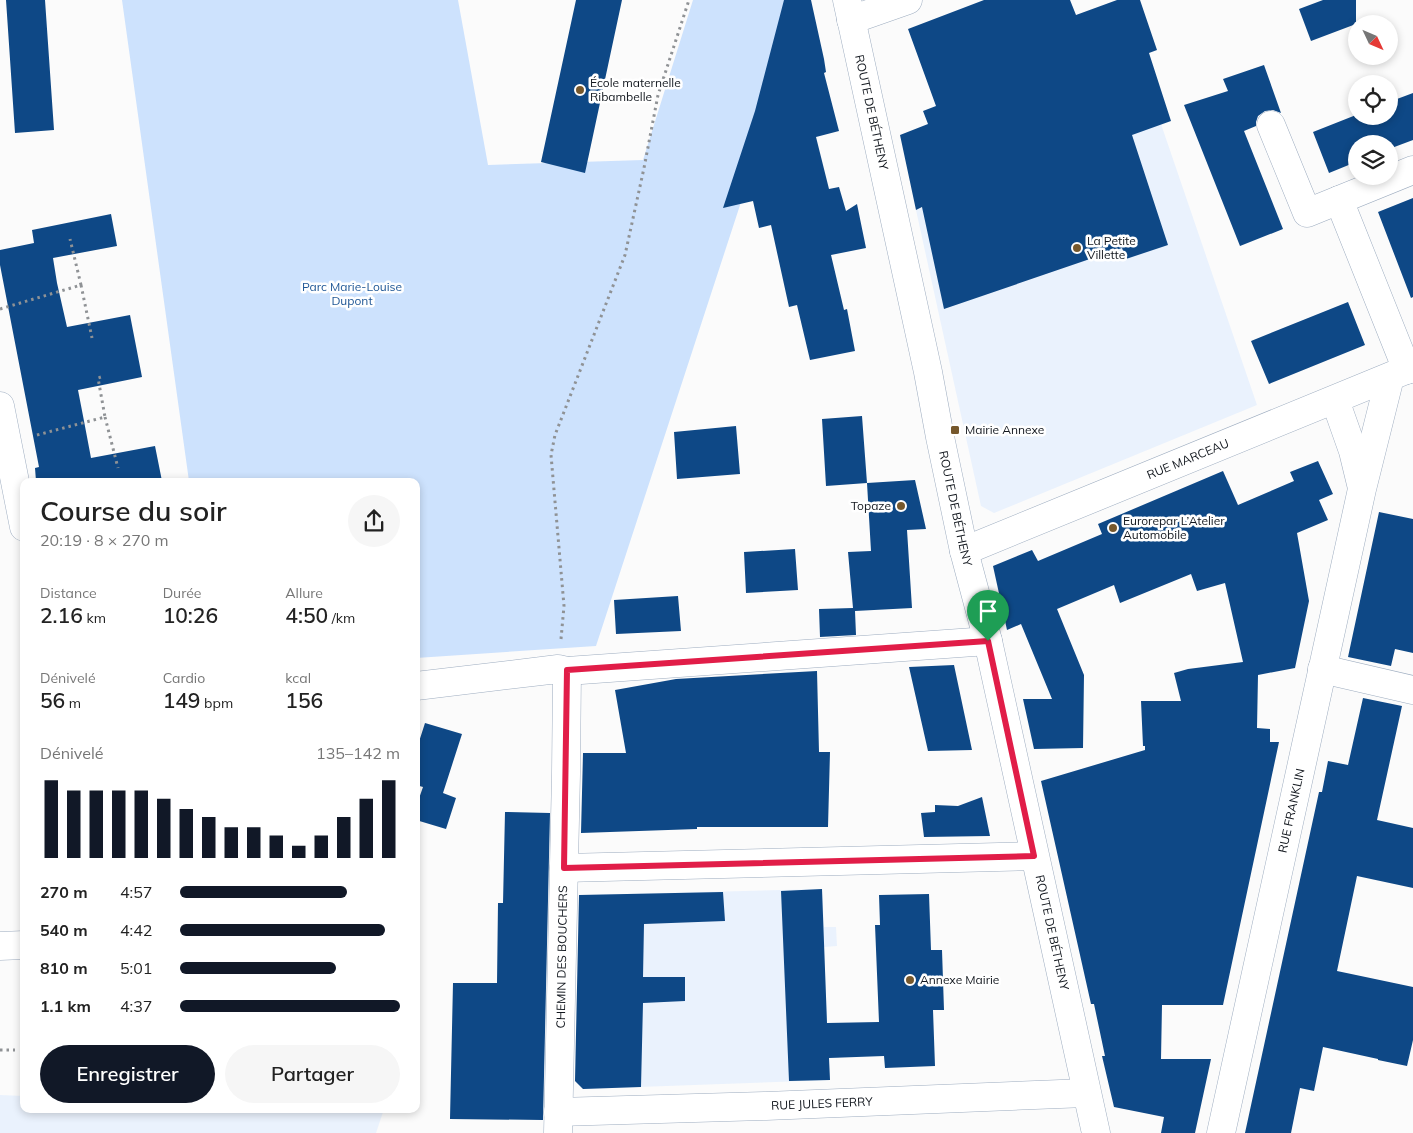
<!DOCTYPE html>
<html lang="fr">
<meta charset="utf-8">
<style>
:root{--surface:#fff;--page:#f6f6f6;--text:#222;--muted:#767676;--accent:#111827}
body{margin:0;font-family:Mulish,sans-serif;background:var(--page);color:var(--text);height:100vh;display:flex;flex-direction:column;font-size:19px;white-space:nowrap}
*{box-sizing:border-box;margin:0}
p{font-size:16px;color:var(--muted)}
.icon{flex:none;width:28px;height:28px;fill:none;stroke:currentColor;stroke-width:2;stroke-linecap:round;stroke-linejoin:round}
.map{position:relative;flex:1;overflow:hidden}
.panel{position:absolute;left:20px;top:478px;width:400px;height:635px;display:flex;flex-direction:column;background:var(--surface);border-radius:10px;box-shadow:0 2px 8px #0003}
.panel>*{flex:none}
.needle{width:32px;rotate:134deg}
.fabs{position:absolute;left:1348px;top:15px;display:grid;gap:10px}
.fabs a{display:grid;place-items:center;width:50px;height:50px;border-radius:50%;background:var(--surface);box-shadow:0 2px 8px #0003;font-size:25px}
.pin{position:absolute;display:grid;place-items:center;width:42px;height:42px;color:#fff;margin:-51px -21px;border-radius:50% 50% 50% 0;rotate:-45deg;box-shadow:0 0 5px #0007}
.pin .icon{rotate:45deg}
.round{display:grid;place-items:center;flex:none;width:52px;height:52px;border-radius:26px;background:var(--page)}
.head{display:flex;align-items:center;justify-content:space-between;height:85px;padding:0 20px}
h1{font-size:28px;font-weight:600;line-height:38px}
.stats{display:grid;grid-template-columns:repeat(3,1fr);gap:8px;height:85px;padding:5px 20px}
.stats div{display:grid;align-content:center}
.stats b{font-size:21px;font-weight:600}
.stats small{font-size:14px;font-weight:400}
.stats p{font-size:14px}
.chart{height:140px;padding:10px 20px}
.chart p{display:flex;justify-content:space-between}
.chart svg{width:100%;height:90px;margin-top:5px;stroke:var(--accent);stroke-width:6}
.primary-button{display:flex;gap:10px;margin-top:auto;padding:10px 20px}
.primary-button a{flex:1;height:58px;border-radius:30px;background:var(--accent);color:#fff;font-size:20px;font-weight:600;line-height:58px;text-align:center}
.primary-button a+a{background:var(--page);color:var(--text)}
ul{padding:0 20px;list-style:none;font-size:16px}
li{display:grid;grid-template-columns:80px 60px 1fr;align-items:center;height:38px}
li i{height:12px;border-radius:6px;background:var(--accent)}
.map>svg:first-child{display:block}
.built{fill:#eaf2fd}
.green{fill:#cde2fd}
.building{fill:#0e4886}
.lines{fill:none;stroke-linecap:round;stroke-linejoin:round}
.minor-casing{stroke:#9eadc0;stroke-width:29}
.secondary-casing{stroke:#9eadc0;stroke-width:29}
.path{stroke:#8f9295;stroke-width:3;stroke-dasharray:2.5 4;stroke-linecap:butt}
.minor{stroke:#fff;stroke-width:28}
.secondary{stroke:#fff;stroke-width:28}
.route-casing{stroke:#fff;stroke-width:10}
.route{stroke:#e11d48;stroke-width:6}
.poi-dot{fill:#76582c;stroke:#fff;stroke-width:2}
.labels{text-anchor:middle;stroke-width:5;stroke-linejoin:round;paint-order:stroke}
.poi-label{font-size:12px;fill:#12171e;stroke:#fff;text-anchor:start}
.street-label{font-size:12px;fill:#12171e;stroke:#fff}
.park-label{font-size:12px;fill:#1e5695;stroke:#fff}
</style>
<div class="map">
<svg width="1413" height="1133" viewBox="0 0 1413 1133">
<rect width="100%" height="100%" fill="#fbfbfb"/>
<path class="built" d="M1161 124 1257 405 994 513 981 506 916 210Z
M822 889 824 927H836L837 946 824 947 827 1023H837L839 1058H829L830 1080 583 1089 576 1082 579 903 587 895Z
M0 1095 24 1096V1109H309L383 1112 376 1133H0Z"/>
<path class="green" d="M122 0H458L488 165 643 160 693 0H807L596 646 416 658V481H189Z"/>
<path class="building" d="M6 0H45L54 130 15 133Z
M576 0H622L585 173 541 162Z
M784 0H811L824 59 826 72 824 73 839 131 816 137 829 189 839 187 846 211 857 204 866 248 831 255 844 310 847 309 855 351 810 360 797 305 789 307 771 225 759 228 753 201 723 208 755 111Z
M984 0H1070L1076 15 1117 0H1140L1157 50 1149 53 1171 121 1132 135 1168 245 1126 259 1122 248 944 309 922 207 916 210 900 135 928 124 923 111 936 106 908 29Z
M1323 0H1356V24L1311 41 1299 9Z
M1264 65 1281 113 1273 110 1265 111 1258 116 1256 122V126L1244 131 1283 229 1240 246 1184 105 1228 91 1223 79Z
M1413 93V140L1389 149V144H1356V162L1329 173 1313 132 1356 115V116H1389V102Z
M1413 198V297L1411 298 1378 212Z
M111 214 117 246 53 258 57 283 67 327 130 315 142 377 78 390 84 421 91 458 155 446 162 481H36L35 468 39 467 0 265V250L34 243 32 230Z
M1348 302 1365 345 1269 384 1251 341Z
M862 416 867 483 826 486 822 419Z
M736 426 740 474 677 479 674 432Z
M1318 461 1333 494 1319 500 1328 520 1297 533 1309 601 1295 668 1258 675 1257 728 1270 729V742H1279L1223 1005H1162L1161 1059H1211L1195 1133H1161L1164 1117 1114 1107 1102 1056H1105L1094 1004H1091L1041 781 1145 750V746H1143L1141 701H1181L1174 673 1188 669 1243 662 1225 583 1197 591 1191 574 1120 603 1114 585 1057 609 1084 675 1083 748 1034 749 1023 699H1052L1021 624 1007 630 993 566 1032 550 1038 561 1102 534 1098 524 1223 471 1238 505 1294 481 1290 472Z
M915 480 926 529 907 530 912 608 855 611 856 635 820 637 819 609 853 608 848 552 871 551 867 483Z
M1379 512 1413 519V653L1395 649 1391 666 1348 657Z
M795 549 798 590 746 593 744 552Z
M678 596 681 631 616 634 614 600Z
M954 665 972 750 928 751 909 667Z
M817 671 819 752H830L828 827H697V829L581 833 583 753H626L615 690 676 679Z
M1363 698 1402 706 1377 820 1413 828V888L1357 876 1337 971 1413 987V1040L1407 1066 1378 1060V1059L1323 1047 1314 1091 1300 1088 1291 1133H1245L1319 792H1322L1328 761 1348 765Z
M425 723 462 734 443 793 456 798 446 829 416 820V807L423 787 416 785V751Z
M982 797 990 836 924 837 921 813 935 812V805L958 806Z
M505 812 550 813 543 1120 450 1119 453 983H497L498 903H503Z
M822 889 827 1023 879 1022 875 925H880L879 895 929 894 931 950H942L944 1010H933L935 1066 885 1068 884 1056 829 1058 830 1080 789 1081 781 891Z
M723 892 725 921 644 924 643 977H685V1001L643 1003 641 1087 583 1089 575 1081 579 895Z"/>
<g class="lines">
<g class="minor-casing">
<g id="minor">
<path d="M851 20 908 0"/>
<path d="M1271 125 1307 213 1413 170"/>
<path d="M1339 200 1407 370"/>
<path d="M1335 400 1353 451 1361 484"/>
<path d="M0 406 24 527"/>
<path id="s1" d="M964 551 1413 367"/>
<path d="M1322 669 1413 690"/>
<path d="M567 671 988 641"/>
<path d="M416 686 558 669 567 671 566 774 558 1133"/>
<path d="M564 868 1034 856"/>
<path d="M0 946 24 945"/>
<path id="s2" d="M558 1112 766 1106 1086 1093"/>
<path id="s3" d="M1221 1133 1362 489 1390 377"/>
</g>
</g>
<g class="secondary-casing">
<g id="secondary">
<path id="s4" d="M847 0 928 372 940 437 964 551 988 641 1096 1133"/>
</g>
</g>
<path class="path" d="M81 285 92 338
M0 309 81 285 70 239
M105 417 118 468
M37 435 105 417 98 378 104 376
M561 639 564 606 551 455 555 435 625 255 644 168 658 95 689 0
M0 1050H15"/>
<use href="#minor" class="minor"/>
<use href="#secondary" class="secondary"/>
</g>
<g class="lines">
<g class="route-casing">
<path id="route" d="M988 641 1034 856 564 868 567 670Z"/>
</g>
<use href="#route" class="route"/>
</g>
<g class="poi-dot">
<circle cx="580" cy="90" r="5"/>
<circle cx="1077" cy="248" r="5"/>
<rect x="950" y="425" width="10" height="10" rx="2.5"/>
<circle cx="901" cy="506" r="5"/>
<circle cx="1113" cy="528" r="5"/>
<circle cx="910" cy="980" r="5"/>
</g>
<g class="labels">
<g class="poi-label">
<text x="590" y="87">École maternelle<tspan x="590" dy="14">Ribambelle</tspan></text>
<text x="1087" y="245">La Petite<tspan x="1087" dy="14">Villette</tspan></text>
<text x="965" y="434">Mairie Annexe</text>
<text x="891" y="510" text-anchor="end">Topaze</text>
<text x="1123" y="525">Eurorepar L’Atelier<tspan x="1123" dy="14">Automobile</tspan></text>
<text x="920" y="984">Annexe Mairie</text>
</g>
<g class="street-label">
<text dy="4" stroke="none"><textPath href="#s4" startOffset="115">ROUTE DE BÉTHENY</textPath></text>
<text dy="4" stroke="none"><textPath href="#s1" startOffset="242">RUE MARCEAU</textPath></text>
<text dy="4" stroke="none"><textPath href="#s4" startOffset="520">ROUTE DE BÉTHENY</textPath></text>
<text dy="4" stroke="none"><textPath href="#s3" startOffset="330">RUE FRANKLIN</textPath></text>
<text dy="4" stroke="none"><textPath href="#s4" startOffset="955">ROUTE DE BÉTHENY</textPath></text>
<text transform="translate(562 957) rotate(-89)" y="4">CHEMIN DES BOUCHERS</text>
<text dy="4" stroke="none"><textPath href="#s2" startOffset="264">RUE JULES FERRY</textPath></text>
</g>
<g class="park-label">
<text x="352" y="291">Parc Marie-Louise<tspan x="352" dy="14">Dupont</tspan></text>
</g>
</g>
</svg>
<div class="fabs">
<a><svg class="needle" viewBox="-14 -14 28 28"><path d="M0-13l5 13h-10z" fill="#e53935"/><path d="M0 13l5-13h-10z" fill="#767676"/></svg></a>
<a><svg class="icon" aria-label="locate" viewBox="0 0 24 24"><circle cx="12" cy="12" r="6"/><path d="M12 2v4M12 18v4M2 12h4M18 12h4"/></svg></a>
<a><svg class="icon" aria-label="layers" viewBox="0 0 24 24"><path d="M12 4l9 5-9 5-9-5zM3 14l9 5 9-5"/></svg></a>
</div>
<div class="pin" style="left:988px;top:641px;background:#1e9e55"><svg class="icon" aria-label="arrive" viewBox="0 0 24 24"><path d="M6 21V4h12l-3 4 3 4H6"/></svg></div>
<section class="panel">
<div class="head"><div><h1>Course du soir</h1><p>20:19 · 8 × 270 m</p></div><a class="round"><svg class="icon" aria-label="share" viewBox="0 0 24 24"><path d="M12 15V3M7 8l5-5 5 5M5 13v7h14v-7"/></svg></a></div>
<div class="stats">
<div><p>Distance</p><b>2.16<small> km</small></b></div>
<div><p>Durée</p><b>10:26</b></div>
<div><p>Allure</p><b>4:50<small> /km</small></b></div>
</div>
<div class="stats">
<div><p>Dénivelé</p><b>56<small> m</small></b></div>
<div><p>Cardio</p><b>149<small> bpm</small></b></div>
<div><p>kcal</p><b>156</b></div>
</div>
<div class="chart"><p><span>Dénivelé</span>135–142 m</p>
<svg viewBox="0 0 160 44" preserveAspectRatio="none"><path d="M5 44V6M15 44V11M25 44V11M35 44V11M45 44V11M55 44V15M65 44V20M75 44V24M85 44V29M95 44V29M105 44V33M115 44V38M125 44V33M135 44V24M145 44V15M155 44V6"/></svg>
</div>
<ul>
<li><b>270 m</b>4:57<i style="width:76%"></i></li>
<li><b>540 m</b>4:42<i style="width:93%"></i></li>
<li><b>810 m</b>5:01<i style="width:71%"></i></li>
<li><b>1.1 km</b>4:37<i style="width:100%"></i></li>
</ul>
<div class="primary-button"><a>Enregistrer</a><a>Partager</a></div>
</section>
</div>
